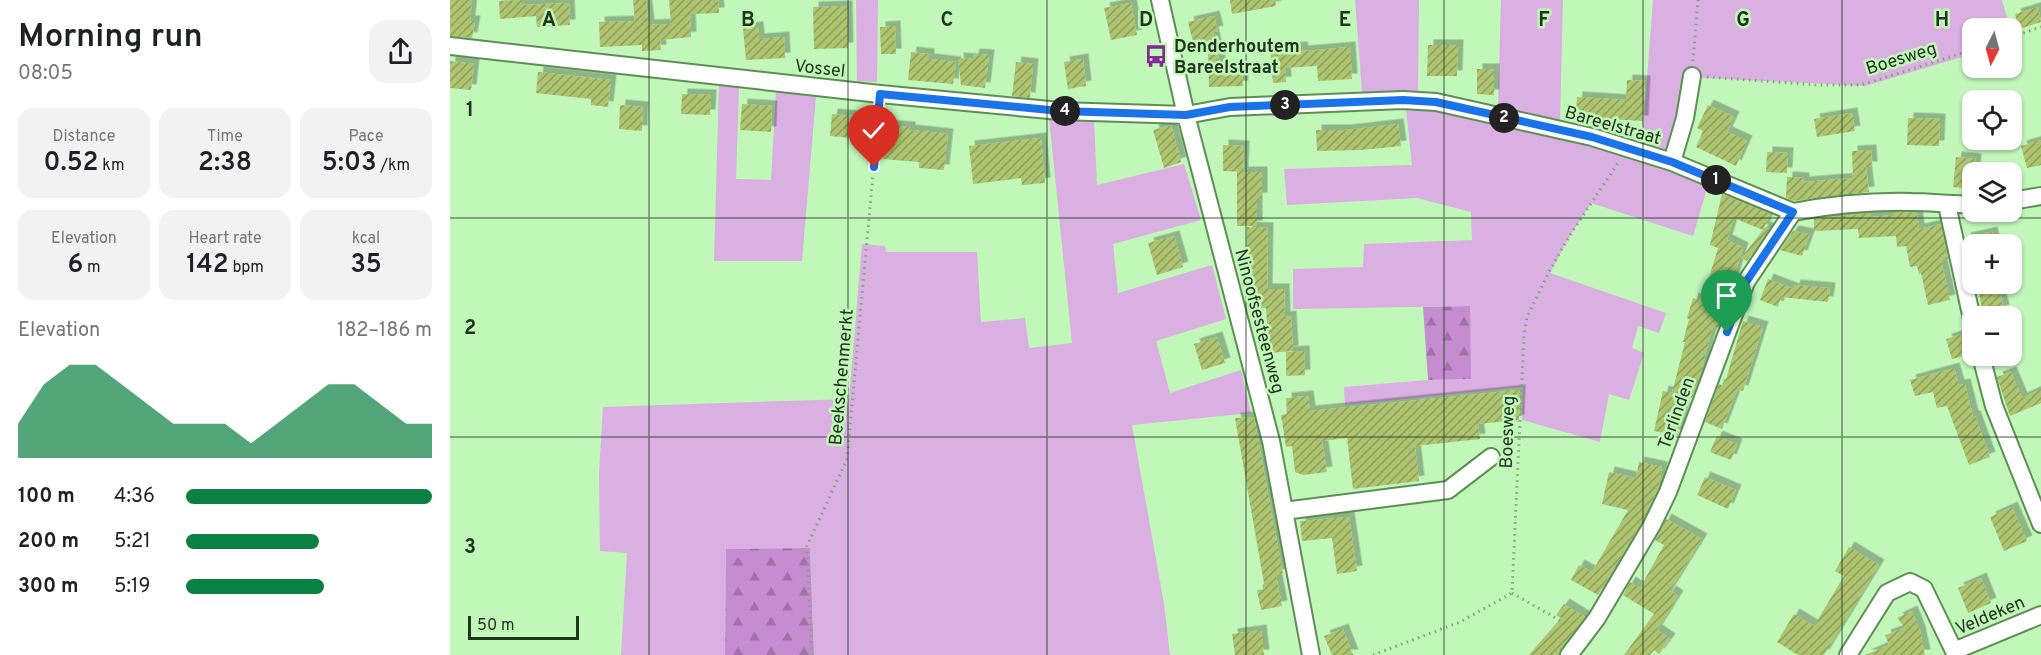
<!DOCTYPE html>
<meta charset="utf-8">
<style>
:root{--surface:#fff;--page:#f2f2f2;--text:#202124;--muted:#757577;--accent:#0b8043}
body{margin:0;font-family:Overpass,sans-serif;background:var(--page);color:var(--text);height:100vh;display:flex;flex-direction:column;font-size:22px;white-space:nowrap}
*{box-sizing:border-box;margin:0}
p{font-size:20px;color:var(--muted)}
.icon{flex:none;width:33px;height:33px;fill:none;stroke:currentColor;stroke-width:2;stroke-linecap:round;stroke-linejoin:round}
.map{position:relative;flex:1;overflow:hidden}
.sheet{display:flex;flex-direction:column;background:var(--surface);width:450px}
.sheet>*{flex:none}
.needle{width:39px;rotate:186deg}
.controls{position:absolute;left:1512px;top:18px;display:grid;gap:12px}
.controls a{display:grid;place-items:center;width:60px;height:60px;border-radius:12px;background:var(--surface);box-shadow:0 2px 4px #0004;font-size:30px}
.scale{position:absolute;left:18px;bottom:15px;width:111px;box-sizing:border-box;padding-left:6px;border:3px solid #20351d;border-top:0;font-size:16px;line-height:21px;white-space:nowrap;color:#20351d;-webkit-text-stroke:4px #c1f7b9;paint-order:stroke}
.pin{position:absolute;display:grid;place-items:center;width:51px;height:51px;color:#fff;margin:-62px -26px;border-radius:50% 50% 50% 0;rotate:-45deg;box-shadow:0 0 6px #0007}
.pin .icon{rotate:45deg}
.km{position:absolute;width:30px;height:30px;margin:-15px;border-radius:50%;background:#222;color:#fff;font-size:16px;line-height:30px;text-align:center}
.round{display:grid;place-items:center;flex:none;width:63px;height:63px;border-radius:18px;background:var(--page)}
.overview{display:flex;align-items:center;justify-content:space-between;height:102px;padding:0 18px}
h1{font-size:33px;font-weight:600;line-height:45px}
.metrics{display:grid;grid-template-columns:repeat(3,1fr);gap:9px;height:102px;padding:6px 18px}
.metrics div{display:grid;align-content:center;border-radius:15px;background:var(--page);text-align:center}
.metrics b{font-size:26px;font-weight:600}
.metrics small{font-size:16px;font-weight:400}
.metrics p{font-size:16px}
.chart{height:168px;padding:12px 18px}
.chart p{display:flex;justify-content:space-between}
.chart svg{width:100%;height:108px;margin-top:6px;fill:var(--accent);opacity:.7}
ul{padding:0 18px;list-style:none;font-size:20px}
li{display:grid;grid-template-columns:96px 72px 1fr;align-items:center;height:45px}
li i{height:15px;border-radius:8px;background:var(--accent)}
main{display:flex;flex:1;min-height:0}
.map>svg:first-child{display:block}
.grass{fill:#daafe2}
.forest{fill:url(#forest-firs)}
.building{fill:url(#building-hatch);filter:url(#shadow)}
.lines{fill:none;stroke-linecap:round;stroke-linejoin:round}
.minor-casing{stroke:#5d8f55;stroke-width:20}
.path{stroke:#7ea678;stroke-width:3;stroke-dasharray:1.5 4.5;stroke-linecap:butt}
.minor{stroke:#fff;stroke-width:16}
.route-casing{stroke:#fff;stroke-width:12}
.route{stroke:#1a73e8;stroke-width:8}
.grid{fill:none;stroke:#20351d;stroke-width:1.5;stroke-opacity:0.55}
.labels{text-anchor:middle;stroke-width:5;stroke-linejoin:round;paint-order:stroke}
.poi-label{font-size:18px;font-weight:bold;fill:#20351d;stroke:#c1f7b9;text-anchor:start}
.street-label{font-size:18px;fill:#20351d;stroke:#c1f7b9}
.grid-label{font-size:20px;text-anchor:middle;font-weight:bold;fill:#20351d;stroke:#c1f7b9;stroke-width:5;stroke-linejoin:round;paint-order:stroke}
</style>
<main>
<section class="sheet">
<div class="overview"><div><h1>Morning run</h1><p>08:05</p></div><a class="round"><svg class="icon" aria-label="share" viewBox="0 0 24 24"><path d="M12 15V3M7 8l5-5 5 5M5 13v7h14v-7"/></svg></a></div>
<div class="metrics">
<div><p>Distance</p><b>0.52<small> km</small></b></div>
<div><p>Time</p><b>2:38</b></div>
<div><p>Pace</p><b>5:03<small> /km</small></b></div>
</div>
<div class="metrics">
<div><p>Elevation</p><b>6<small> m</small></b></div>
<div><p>Heart rate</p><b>142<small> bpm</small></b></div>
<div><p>kcal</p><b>35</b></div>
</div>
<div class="chart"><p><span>Elevation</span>182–186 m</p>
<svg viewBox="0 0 160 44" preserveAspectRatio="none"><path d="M0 44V30L10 14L20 6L30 6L40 14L50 22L60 30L70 30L80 30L90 38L100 30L110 22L120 14L130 14L140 22L150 30L160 30V44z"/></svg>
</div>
<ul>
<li><b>100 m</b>4:36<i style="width:100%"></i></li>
<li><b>200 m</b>5:21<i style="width:54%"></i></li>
<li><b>300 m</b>5:19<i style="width:56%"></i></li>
</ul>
</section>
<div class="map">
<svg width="1591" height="655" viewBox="0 0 1591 655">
<defs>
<pattern id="forest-firs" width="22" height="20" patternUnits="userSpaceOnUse" patternTransform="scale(1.5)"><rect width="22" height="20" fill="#c58ccf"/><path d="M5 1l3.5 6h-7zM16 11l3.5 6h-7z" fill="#a073a7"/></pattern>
<pattern id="building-hatch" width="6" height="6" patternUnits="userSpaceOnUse" patternTransform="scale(1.5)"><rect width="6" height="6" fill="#aec470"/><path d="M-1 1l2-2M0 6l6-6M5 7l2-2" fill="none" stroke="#8da05b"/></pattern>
<filter id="shadow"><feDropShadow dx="5.5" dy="-5.5" stdDeviation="0" flood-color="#0004"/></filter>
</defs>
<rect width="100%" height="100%" fill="#c1f7b9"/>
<path class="grass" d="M406 0H428L427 82 407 81Z
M905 0H969L968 92H912Z
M1051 0H1113L1110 122 1048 106Z
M1203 0H1552L1560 28H1522V54L1415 86 1238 77 1219 153 1192 144Z
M269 85 289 87 286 179 321 180 326 91 366 96 352 261H264Z
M956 109C976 111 996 111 1015 115 1098 129 1179 156 1259 182L1243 236 1141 203 1120 236 1100 273 1216 313 1209 333 1188 326 1182 348 1194 353 1179 400 1159 394 1150 442 1072 420 1073 387 895 405 894 387 978 380 1020 379V306L843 309V269L913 267 914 244 1022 240 1021 212 967 198 837 205 834 169 962 165Z
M599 118 644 120 647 185 734 164 751 220 663 244 668 293 762 265 776 319 706 341 720 393 791 370 801 413 682 425 714 604 720 655H364L360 548 276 549 275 655H171L177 553 150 551 149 474 153 407 399 399 412 244 435 246 436 252H527L531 322 575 318 579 348 622 343Z"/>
<path class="forest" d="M1020 306 1021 379 978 380 973 307Z
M360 548 364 655H275L276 549Z"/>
<path class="building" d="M0 0H22L20 21H25L22 38 0 36Z
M72 0V5L119 3 120 25 87 27 86 16 50 19 49 1Z
M183 0H196L199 25 221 24 219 0H268L269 13 240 14 241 37 210 40 211 50 192 51V45L150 47 149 22 185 21Z
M780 0H825L826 6 782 14Z
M681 3 687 35 661 40 654 8Z
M397 6 398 48 364 49 363 7Z
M1588 7 1591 22 1569 29 1565 14Z
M764 16 768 31 763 32 771 67 792 66 793 86 759 87 758 51 746 54 738 22Z
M445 26 446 54H431L430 27Z
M308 27 309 39 334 37 335 58 296 60 293 28Z
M978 45H1008L1007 76H977Z
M852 47 853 51 900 47 902 79 868 81 867 66 835 68 836 82 823 83 820 49Z
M461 52 479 54V59L506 62 503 84 458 80Z
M524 54 539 55 535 88 511 85 508 58 523 59Z
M633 59 636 86 618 89 614 62Z
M0 61 24 64 21 90 0 88Z
M566 62 583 64 580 98 562 96Z
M1027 69H1044V95L1027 94Z
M88 72 161 80 158 107 141 105V99L86 93Z
M1177 80 1195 81 1193 121 1158 119 1157 122 1125 120 1127 97 1176 100Z
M232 94 261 95 260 115 231 114Z
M292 104 322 106 321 132 290 130Z
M170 105 193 107 192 131 169 129Z
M1258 105 1284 117 1277 132 1297 141 1286 166 1246 147 1253 131 1247 128Z
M1402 113 1405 131 1367 137 1364 119Z
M382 114 415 117 414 124 460 127V130L498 134 494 170 469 168V162L433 159 434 141 380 136Z
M1458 118 1490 119 1489 146 1457 145Z
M948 124 951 146 911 150 867 151 866 130H895Z
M721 125 731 162 714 168 703 130Z
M591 138 595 183 572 185 571 178 523 184 519 146Z
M1591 140V165L1577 168 1571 146Z
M773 145 794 146 793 172 773 171Z
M1421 150 1422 167H1416L1419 192 1344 201 1336 198 1337 177 1354 178V182L1403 178 1402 151Z
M1317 152 1338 153 1337 173 1316 172Z
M1506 157 1526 159 1525 172H1522V189L1503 187Z
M787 172H812V198H807V226H787Z
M1272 194 1320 214 1313 230 1315 227 1319 229 1297 261 1291 258 1313 230 1284 218 1277 240 1293 248 1281 287H1283L1268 328 1263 327 1250 375 1242 398 1236 396 1228 436 1204 431 1213 391 1222 393 1235 342H1233L1239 319 1237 318 1243 298 1255 301 1263 279 1259 278 1268 248 1260 245Z
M1444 212 1467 213 1469 229 1491 224 1498 259 1491 260 1500 300 1478 305 1471 273 1469 274 1467 266 1460 267 1456 246 1447 247 1446 236 1409 238 1408 229 1364 231V219L1418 213H1420L1421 217 1444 215Z
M797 227 818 228 817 289H834L835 317 841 316 843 351 819 353 816 308 801 309 800 270H796Z
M1343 231 1360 234 1352 256 1330 250Z
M1542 232 1545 244H1516L1515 238Z
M724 236 733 267 707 275 698 243Z
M1318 279 1344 289 1345 285 1380 288 1378 302 1331 297 1328 307 1310 300Z
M1548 284 1554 310 1533 315 1528 287Z
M1293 321 1313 327 1293 391 1287 390 1272 429 1255 422 1269 384 1274 386Z
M1516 333 1521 354 1502 359 1496 339Z
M767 337 775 363 752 370 744 344Z
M854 351 855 375 836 376V352Z
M1504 368 1509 385 1515 384 1523 416H1525L1540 457 1519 465 1497 406 1487 408 1483 392 1465 396 1460 380Z
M1561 372 1572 398 1591 389V403L1560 416 1547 377Z
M1070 390 1069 420 1028 424 1030 439 965 446 969 481 903 489 897 438 872 441 877 472 853 475 845 472 842 446 836 447 831 415 837 414 836 398 858 396 860 411Z
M804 417 833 574 826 575 832 606 811 610 807 590 815 589 785 418Z
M1267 436 1287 444 1281 460 1260 452Z
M1189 462 1212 467 1209 486 1193 520 1148 595 1121 580 1129 565 1142 572 1178 510 1152 504 1159 472 1186 478Z
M1255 477 1286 490 1278 509 1247 495Z
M1562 507 1577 541 1554 551 1540 517Z
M899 517 907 571 887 574 882 538 852 541 850 521Z
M1216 519 1252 539 1214 600 1221 591 1228 596 1207 630 1220 639 1209 654 1204 650 1200 655H1174L1204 614 1173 595 1180 582 1190 588 1214 545 1205 540Z
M1399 547 1429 565 1374 655H1348L1327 642 1344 614 1364 626 1394 576 1385 571Z
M1531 578 1541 603 1518 613 1508 588Z
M1114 604 1135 617 1111 649 1109 655H1079L1111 618 1106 615Z
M1462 611 1470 631 1475 655H1415L1439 645 1435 635 1455 628 1447 618Z
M893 629 903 655H882L874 636Z
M811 630 814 655H785L782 634Z"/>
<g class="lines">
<g class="minor-casing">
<path id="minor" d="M710 0 736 115 821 441 861 655
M0 46 430 94 610 111 736 115 780 107 953 100 986 102 1142 137 1222 162 1343 212
M1222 162 1235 118 1242 76
M1562 201 1591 196
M1497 205 1522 319
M1531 356 1544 406 1591 524
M834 511 998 490 1041 457
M1119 655 1147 618 1202 525 1218 492 1296 282 1343 212C1381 205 1424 201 1462 202 1483 202 1502 205 1522 204
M1398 655 1437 593 1460 582 1474 589 1504 651 1591 615"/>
</g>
<path class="path" d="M1562 37 1591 27
M1243 61 1248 0
M1257 77 1368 85H1411L1522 50
M1062 593 1123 628
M362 655 357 546 397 459 429 109
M923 655 1010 622 1062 593 1074 334 1077 317 1100 270 1118 238 1170 160"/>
<use href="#minor" class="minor"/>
</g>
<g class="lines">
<g class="route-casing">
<path id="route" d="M424 167 430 94 610 111 736 115 780 107 953 100 986 102 1142 137 1222 162 1343 212 1296 282 1277 332"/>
</g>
<use href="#route" class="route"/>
</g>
<path class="grid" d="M199 0V655M398 0V655M597 0V655M796 0V655M994 0V655M1193 0V655M1392 0V655M0 218H1591M0 437H1591"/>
<defs>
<g id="bus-bare" transform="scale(1.8)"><path d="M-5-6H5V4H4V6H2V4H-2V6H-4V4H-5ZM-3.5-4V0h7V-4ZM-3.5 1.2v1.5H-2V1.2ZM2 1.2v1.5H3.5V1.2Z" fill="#842894" stroke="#c1f7b9" stroke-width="2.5" paint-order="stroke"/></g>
</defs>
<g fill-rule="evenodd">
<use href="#bus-bare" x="706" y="56"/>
</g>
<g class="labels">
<g class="poi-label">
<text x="724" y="52">Denderhoutem<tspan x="724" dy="21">Bareelstraat</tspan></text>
</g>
<g class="street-label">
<text transform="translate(1451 58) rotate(-17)" y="6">Boesweg</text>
<text transform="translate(370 68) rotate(6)" y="6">Vossel</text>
<text transform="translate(1163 125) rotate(16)" y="6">Bareelstraat</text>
<text transform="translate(810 321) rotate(75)" y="6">Ninoofsesteenweg</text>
<text transform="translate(391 377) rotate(-85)" y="6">Beekschenmerkt</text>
<text transform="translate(1226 413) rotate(-70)" y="6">Terlinden</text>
<text transform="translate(1057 432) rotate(-88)" y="6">Boesweg</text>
<text transform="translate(1540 615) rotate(-23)" y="6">Veldeken</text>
</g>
</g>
<g class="grid-label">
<text x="99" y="26">A</text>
<text x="298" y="26">B</text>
<text x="497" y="26">C</text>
<text x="696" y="26">D</text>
<text x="895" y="26">E</text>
<text x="1094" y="26">F</text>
<text x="1293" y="26">G</text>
<text x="1492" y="26">H</text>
<text x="20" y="116">1</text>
<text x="20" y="334">2</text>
<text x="20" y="553">3</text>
</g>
</svg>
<div class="controls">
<a><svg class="needle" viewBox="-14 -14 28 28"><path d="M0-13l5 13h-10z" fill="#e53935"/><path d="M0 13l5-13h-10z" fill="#757577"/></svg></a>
<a><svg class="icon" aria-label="locate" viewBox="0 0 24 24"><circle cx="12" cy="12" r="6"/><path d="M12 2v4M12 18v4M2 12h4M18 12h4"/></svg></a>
<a><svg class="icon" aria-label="layers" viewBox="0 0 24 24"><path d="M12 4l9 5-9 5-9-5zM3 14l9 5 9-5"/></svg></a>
<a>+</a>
<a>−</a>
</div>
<div class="scale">50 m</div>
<div class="pin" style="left:1277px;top:332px;background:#1e9e55"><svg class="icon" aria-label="arrive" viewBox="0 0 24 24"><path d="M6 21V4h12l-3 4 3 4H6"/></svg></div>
<div class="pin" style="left:424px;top:167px;background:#d93025"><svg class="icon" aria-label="check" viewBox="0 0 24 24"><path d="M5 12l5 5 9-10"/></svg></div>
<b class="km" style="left:1266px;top:180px">1</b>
<b class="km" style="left:1054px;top:118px">2</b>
<b class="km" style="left:835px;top:105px">3</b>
<b class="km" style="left:615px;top:111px">4</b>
</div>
</main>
